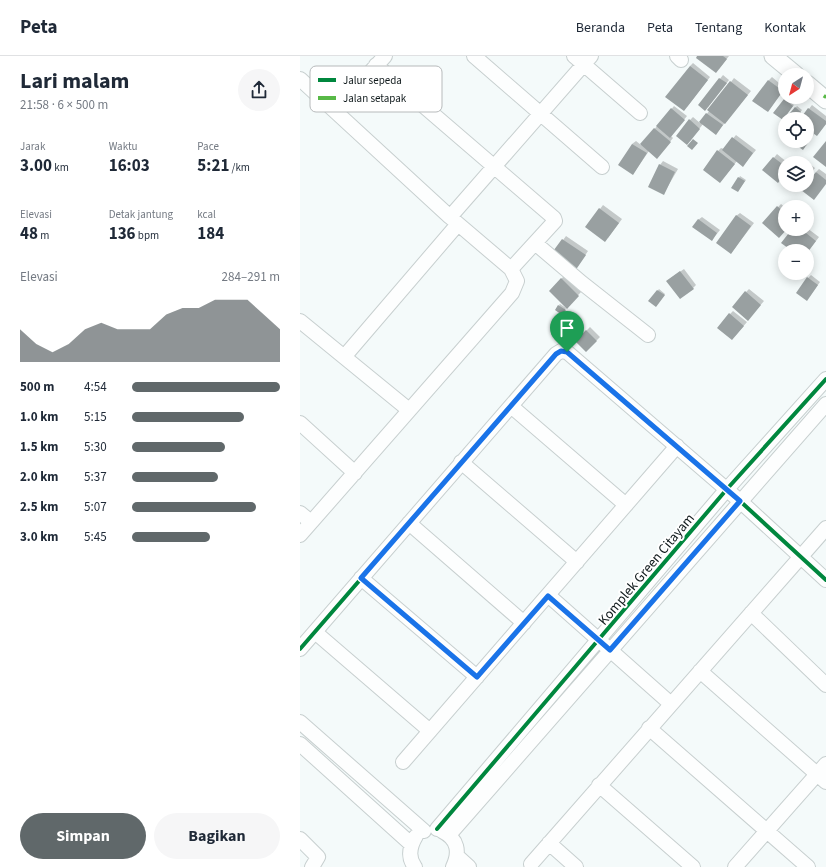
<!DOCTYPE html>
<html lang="id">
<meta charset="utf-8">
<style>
:root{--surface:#fff;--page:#f6f6f7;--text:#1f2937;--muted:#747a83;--line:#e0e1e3;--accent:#60686a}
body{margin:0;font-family:"Source Sans 3",sans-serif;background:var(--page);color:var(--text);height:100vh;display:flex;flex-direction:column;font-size:15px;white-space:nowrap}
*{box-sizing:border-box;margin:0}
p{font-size:13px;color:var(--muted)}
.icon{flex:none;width:22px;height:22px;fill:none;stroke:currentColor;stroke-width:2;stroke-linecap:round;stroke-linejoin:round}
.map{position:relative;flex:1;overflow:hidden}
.sheet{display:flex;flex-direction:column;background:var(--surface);width:300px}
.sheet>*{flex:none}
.needle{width:26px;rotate:216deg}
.fabs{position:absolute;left:478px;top:12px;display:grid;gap:8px}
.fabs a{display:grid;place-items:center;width:36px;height:36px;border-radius:50%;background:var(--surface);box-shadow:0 2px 10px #0003;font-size:20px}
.pin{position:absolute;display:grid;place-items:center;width:34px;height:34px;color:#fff;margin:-41px -17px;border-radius:50% 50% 50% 0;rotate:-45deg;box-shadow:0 0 4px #0007}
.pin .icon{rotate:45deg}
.round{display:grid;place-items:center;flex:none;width:42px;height:42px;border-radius:21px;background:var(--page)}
.head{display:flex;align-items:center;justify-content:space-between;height:68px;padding:0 20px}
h1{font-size:22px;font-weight:700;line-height:30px}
.stats{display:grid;grid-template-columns:repeat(3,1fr);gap:6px;height:68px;padding:4px 20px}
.stats div{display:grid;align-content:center}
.stats b{font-size:17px;font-weight:700}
.stats small{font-size:11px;font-weight:400}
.stats p{font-size:11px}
.chart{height:112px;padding:8px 20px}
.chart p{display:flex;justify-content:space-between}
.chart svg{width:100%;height:72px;margin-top:4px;fill:var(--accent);opacity:.7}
.action{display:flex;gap:8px;margin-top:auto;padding:8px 20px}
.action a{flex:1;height:46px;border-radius:24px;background:var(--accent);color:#fff;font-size:16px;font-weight:700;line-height:46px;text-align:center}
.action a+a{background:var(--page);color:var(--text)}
ul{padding:0 20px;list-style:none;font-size:13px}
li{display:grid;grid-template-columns:64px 48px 1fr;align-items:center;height:30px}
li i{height:10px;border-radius:5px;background:var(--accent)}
header{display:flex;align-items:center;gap:24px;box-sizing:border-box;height:56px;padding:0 20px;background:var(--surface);border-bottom:1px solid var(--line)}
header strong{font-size:19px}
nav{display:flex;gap:22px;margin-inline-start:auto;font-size:14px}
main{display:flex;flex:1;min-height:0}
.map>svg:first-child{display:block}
.shadow{fill:#0003}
.building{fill:#99a0a1}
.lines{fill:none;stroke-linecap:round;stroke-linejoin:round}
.minor-casing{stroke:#c7cfcf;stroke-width:16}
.tertiary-casing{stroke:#c7cfcf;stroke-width:19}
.minor{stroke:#fdfefe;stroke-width:14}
.tertiary{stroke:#fdfefe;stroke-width:17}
.quiet{stroke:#58b947;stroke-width:3;stroke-dasharray:6 3;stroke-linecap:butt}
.cycleway-casing{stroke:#fff;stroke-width:6}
.cycleway{stroke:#00873e;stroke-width:4}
.route-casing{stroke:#fff;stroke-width:8}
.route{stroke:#1a73e8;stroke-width:5}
.labels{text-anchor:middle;stroke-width:4;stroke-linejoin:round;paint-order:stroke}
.street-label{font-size:14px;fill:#101a1c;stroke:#fff}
.key{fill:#fff;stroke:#b7babb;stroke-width:1}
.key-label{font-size:11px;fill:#101a1c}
</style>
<header>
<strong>Peta</strong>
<nav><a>Beranda</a><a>Peta</a><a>Tentang</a><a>Kontak</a></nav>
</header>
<main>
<section class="sheet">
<div class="head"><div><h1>Lari malam</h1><p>21:58 · 6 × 500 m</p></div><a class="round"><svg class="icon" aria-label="share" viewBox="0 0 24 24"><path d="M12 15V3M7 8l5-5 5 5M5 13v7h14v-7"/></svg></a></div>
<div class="stats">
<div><p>Jarak</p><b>3.00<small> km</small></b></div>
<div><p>Waktu</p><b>16:03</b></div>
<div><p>Pace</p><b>5:21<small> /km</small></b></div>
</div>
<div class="stats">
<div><p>Elevasi</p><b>48<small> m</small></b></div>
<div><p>Detak jantung</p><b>136<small> bpm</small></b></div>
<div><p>kcal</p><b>184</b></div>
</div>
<div class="chart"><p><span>Elevasi</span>284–291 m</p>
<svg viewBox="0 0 160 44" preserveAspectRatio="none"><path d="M0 44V24L10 33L20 38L30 33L40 24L50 20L60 24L70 24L80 24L90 15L100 11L110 11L120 6L130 6L140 6L150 15L160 24V44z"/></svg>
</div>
<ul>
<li><b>500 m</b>4:54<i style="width:100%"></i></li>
<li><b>1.0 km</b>5:15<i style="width:76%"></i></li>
<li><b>1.5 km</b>5:30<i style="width:63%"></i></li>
<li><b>2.0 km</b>5:37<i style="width:58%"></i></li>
<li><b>2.5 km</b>5:07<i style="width:84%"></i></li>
<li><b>3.0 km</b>5:45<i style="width:53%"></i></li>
</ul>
<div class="action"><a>Simpan</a><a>Bagikan</a></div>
</section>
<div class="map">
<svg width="526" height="811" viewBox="0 0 526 811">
<rect width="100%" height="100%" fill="#f4fafa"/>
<path class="shadow" d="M398 0H429L419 13Z
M393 7 410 21 387 51 390 10Z
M423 19 429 24 408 51 399 49Z
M472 21 485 32 468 55 469 24Z
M434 22 451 35 419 74 403 68 390 85V64L393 61 400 67Z
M486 43 494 49 484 61 485 44Z
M512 49 526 60V68L517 79 515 77 506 90 491 85H507V63H501Z
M374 50 387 60 371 80 373 82 360 98 349 95 333 118 332 88 336 85 341 89Z
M497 50 502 54 495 63H486Z
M436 79 456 94 446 106 437 105 420 126 404 113 418 95 421 92 424 93Z
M477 98 488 107H485V117L464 114Z
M503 103 515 112 507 123V107H500Z
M363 105 378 113 364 137 360 109Z
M519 113 526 118V127L516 116Z
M440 120 446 124 438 135 439 122Z
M481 148 485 151 486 173 479 181 463 167Z
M303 149 322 163 308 182 300 153Z
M440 157 454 167 431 197 436 160Z
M402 161 420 174 412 184 398 164Z
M507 172 519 181 507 197V195H493V173Z
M266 180 288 195 278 210 253 198Z
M384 213 396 229 393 232 371 222Z
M511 219 520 226 510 240 508 222Z
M264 220 281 236 267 251 250 235Z
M359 233 365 238 357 248 350 245Z
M449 233 464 245 451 260 446 236Z
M260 248 266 252 263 256 259 249Z
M433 255 447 266 435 280 430 258Z
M290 271 300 281 286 295 276 285Z"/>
<path class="building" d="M397 0H423L427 3 416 17 396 2Z
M390 10 408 24 384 55 365 41Z
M419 22 427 27 405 55 398 49Z
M468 24 483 35 468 56 452 45Z
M430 25 448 39 425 68 407 54Z
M484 43 493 50 483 64 473 57Z
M495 51 501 56 496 63H485Z
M371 52 385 64 370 82 356 70Z
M508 52 526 65V68L517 80 507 73V63H500Z
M406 57 423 69 416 79 399 66Z
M389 63 400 73 387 89 376 80Z
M354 72 371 86 357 103 340 88Z
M507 78 512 81 503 94 490 85H507Z
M432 81 453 97 443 111 422 94Z
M393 83 398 87 392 94 387 90Z
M526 85V111L513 101Z
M332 88 347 97 333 119 318 109Z
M417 94 435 108 420 127 403 114Z
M473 101 485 110V118L478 127 462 114Z
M359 108 375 116 364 139 348 131Z
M507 111 513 115 507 123Z
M516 116 526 124V128L514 144 501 134Z
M438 121 445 125 438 136 431 132Z
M493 129H503L500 133Z
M477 150 485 157V173H487L479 182 462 167Z
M299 152 319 167 305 186 285 171Z
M436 159 451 170 431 198 416 187Z
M398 163 417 177 412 185 392 171Z
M492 173H501L516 185 507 197V195H492L481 187Z
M262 183 286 199 275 215 251 198Z
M380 215 394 233 380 243 366 225Z
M507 221 518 229 507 245 496 237Z
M261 222 279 240 267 253 249 235Z
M357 234 365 239 356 251 348 245Z
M445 235 461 249 448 265 432 251Z
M258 249 266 254 262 259 255 254Z
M429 257 444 270 432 284 417 272Z
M286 274 297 285 286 296 275 285Z"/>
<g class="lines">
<g class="minor-casing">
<path id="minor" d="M174 0 302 111
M274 0 340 57
M377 0 381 4
M76 9 254 162 255 165 211 213
M0 23 150 161 211 213 217 225 212 237 0 479
M35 55 85 0
M150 161 291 0
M235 187 282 227 348 279
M0 265 109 354
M44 301 158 168
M211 350 326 449
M0 367 55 417
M161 406 277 506
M0 457 11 466
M109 467 224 567
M61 522 177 621
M248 539 371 648
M451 557 526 629
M15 576 130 675
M0 593 256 298 261 295 267 296 440 445 526 524
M400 615 526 726
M0 666 124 775
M349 672 508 811
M0 688 111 788
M103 706 377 390
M299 729 393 811
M137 773 427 433 526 323
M142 775C158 783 160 796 153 811
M149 779 526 348
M0 783 18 801 12 811
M249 787 276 811
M158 801 169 811
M231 808 526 472
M115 811C107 801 110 790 116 780
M435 811 526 708"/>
</g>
<g class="tertiary-casing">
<path id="tertiary" d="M473 0 496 19
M507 28 526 44"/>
</g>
<use href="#minor" class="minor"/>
<use href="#tertiary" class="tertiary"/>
<path class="quiet" d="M524 42 526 39"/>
<g class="cycleway-casing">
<path id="cycleway" d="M0 593 256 298 261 295 267 296 440 445 526 524
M137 773 427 433 526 323"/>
</g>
<use href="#cycleway" class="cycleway"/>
</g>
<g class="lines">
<g class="route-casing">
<path id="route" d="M261 295 267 296 440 445 310 594 248 540 177 621 61 522 256 298Z"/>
</g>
<use href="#route" class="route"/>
</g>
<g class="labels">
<g class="street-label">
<text transform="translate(346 513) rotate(-50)" y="5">Komplek Green Citayam</text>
</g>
</g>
<rect x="10" y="10" width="132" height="46" rx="6" class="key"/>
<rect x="18" y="22" width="18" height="4" fill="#00873e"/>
<rect x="18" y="40" width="18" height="4" fill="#58b947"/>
<g class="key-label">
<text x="43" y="28">Jalur sepeda</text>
<text x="43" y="46">Jalan setapak</text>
</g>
</svg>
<div class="fabs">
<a><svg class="needle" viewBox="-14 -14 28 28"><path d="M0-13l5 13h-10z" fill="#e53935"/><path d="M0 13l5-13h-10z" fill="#747a83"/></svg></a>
<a><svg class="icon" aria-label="locate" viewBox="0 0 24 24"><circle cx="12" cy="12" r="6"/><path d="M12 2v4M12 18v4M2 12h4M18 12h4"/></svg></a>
<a><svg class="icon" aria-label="layers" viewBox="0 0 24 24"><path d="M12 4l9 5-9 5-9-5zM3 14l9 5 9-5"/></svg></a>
<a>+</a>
<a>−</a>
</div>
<div class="pin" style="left:267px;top:296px;background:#1e9e55"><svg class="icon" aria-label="arrive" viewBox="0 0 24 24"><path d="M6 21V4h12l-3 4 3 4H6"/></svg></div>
</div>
</main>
